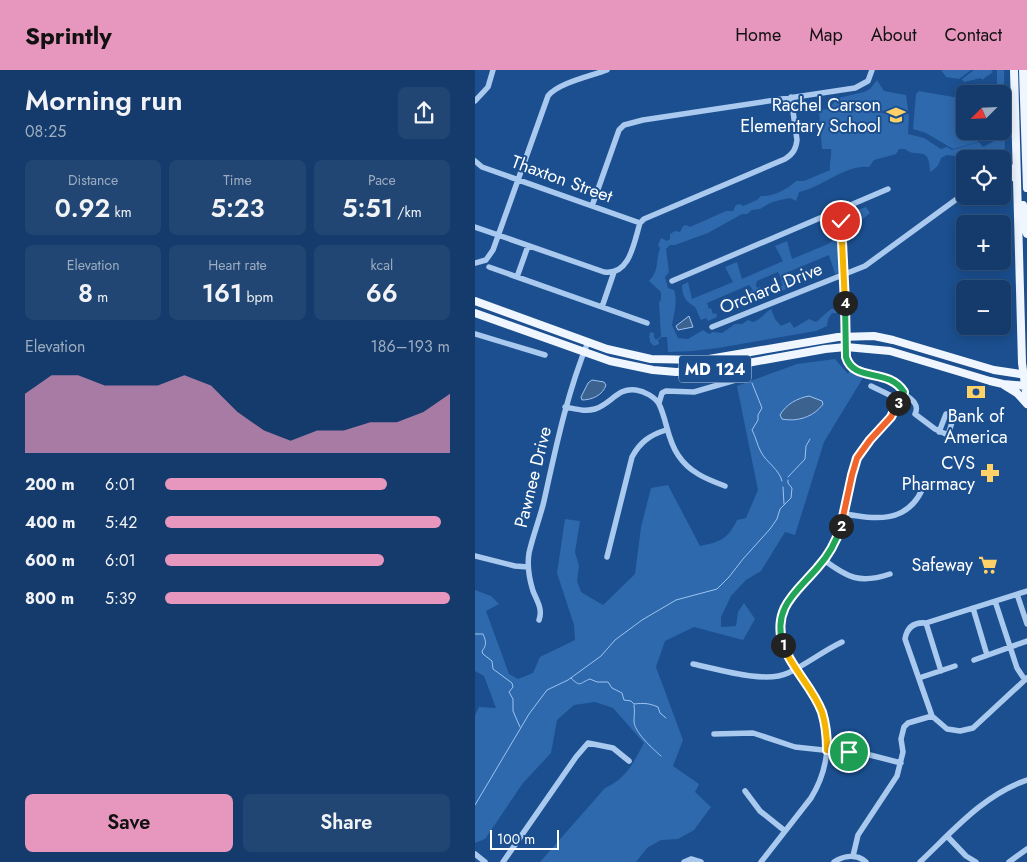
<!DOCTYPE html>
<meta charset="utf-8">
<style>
:root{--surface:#143b6b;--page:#214673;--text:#f1f3f6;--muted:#9dadc1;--line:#33557e;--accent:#e797bd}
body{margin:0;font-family:Jost,sans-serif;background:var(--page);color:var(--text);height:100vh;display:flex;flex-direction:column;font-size:19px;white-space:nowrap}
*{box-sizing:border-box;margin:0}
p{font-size:16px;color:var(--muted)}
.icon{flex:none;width:28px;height:28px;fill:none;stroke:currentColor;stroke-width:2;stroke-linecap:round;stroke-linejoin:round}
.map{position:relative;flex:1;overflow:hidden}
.sheet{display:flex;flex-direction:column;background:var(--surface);width:475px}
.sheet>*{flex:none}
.needle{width:32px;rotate:246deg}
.buttons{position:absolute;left:481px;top:15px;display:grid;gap:10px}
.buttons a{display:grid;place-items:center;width:55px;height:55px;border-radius:8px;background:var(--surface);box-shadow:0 2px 12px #0003,0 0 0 1px var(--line);font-size:25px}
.scale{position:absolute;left:15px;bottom:12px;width:69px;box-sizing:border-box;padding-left:5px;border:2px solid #fff;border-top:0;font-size:14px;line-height:18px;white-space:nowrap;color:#fff;-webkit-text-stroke:4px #1b4f8f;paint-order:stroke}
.pin{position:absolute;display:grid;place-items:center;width:42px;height:42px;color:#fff;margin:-21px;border:2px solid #fff;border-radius:50%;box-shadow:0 1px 5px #0007}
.km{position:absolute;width:25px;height:25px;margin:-12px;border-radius:50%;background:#222;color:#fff;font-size:14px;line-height:25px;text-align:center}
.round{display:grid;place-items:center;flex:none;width:52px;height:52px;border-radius:8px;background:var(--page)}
.summary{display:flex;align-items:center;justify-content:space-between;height:85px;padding:0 25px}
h1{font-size:28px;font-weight:600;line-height:38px}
.metrics{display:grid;grid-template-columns:repeat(3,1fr);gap:8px;height:85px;padding:5px 25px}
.metrics div{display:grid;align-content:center;border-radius:8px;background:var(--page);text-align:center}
.metrics b{font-size:25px;font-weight:600}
.metrics small{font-size:14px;font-weight:400}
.metrics p{font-size:14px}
.chart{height:140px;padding:10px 25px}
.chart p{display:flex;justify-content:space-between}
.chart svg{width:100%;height:90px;margin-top:5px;fill:var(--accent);opacity:.7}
.primary-button{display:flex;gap:10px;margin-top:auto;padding:10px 25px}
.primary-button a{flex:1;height:58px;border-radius:8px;background:var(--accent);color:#111;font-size:20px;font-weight:600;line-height:58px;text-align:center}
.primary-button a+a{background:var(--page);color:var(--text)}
ul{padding:0 25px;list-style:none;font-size:16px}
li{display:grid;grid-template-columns:80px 60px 1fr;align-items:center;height:38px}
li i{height:12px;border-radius:6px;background:var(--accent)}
header{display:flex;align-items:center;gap:30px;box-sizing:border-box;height:70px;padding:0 25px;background:var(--accent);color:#111}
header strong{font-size:24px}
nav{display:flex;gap:28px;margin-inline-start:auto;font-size:18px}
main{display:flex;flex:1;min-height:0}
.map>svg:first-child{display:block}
.green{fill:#2e69ad}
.water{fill:#3c6290;stroke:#9cc4f0}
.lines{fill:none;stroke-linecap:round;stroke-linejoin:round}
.stream{stroke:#9cc4f0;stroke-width:1}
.minor{stroke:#a9c9ee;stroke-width:5.5}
.major{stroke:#f0f6ff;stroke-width:8}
.split-1-casing{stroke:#fff;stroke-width:10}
.split-2-casing{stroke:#fff;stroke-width:10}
.split-3-casing{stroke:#fff;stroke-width:10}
.split-4-casing{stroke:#fff;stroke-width:10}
.split-5-casing{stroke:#fff;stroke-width:10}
.split-1{stroke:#f5b400;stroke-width:6}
.split-2{stroke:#22a559;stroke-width:6}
.split-3{stroke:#f0652b;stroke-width:6}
.split-4{stroke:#22a559;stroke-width:6}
.split-5{stroke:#f5b400;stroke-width:6}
.labels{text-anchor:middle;stroke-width:4;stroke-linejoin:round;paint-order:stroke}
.shield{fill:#1b4f8f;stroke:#bbcadd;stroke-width:1}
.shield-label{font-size:16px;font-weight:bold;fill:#fff}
.poi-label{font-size:18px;fill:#fff;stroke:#1b4f8f;text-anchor:end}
.street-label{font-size:18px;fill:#fff;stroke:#1b4f8f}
</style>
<header>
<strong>Sprintly</strong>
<nav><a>Home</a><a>Map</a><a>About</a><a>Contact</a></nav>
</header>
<main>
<section class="sheet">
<div class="summary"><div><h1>Morning run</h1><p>08:25</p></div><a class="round"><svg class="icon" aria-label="share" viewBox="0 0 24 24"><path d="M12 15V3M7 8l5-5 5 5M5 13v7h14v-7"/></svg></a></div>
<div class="metrics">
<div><p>Distance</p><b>0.92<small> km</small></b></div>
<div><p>Time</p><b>5:23</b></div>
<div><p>Pace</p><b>5:51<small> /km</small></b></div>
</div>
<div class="metrics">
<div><p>Elevation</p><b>8<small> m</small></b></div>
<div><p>Heart rate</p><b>161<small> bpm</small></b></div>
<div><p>kcal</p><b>66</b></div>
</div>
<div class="chart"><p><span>Elevation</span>186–193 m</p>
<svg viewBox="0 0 160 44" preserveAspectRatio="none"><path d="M0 44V15L10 6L20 6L30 11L40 11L50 11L60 6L70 11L80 24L90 33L100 38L110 33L120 33L130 29L140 29L150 24L160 15V44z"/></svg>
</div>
<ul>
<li><b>200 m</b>6:01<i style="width:78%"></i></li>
<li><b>400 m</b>5:42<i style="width:97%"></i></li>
<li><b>600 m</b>6:01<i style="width:77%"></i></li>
<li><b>800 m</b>5:39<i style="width:100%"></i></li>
</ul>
<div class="primary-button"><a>Save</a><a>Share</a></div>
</section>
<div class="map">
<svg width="552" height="792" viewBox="0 0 552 792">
<rect width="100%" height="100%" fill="#1b4f8f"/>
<path class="green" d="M466 0H496L484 9 471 7Z
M499 0H516L518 2 507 10 506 8 489 12 487 9Z
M522 0H529C530 14 527 29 528 43 529 57 532 73 528 86L531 91 528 92V89H519V87L496 88 472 85 466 88C464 95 461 99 455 102 454 73 443 90 430 79H424L421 84 399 90 394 97C371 94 346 118 324 122L321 131 315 128 305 130 295 133 285 139 277 140 272 144H267L233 163 200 175H195L191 179 194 202 190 207 193 218 199 220C203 233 199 242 197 255L203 268 213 269 228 260 234 264 238 262 247 263 260 254H267L273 250 278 252C288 248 288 244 296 239L300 249 306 256 315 252 319 258 334 249 341 252 356 239H366V243H357L353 249 352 256 341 261 243 278 218 281 193 282 192 267H186L183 270 184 274 179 276 175 272V269L174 267 175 262 179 263V267L181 270 186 266 184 233 186 229V222L174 211C185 199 180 192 185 178L183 175 186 168 192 171 195 169V164L200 161 205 162 208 156 211 155 215 157 251 141H258L261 135 265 134 268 136 282 130 286 126C298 127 313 119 321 111H329L355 100C354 92 357 87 356 79H347L344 40 353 39 363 28 389 22 395 19 402 10 409 21 431 25 434 47 433 64 449 68 466 79 472 77 477 80 504 72 508 77 523 69V61H528V24H522Z
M444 21 490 29V61H503V72L478 79 451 63 438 59 441 24Z
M391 137 395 143 379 156 376 142Z
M358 147 362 149 363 154 365 196 363 203 360 204 354 185 313 202 314 207 321 215 307 221 305 217 308 215 306 211 307 210 303 202 282 211 281 215 282 218 285 217 288 224 291 223 293 227 276 233 275 229 278 228 275 221 278 220 274 215 232 233 234 239 236 238 238 244 241 243 242 247 233 251 231 248 226 250 220 237C211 232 207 226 207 215L213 212 217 229 258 212 250 197 262 192 267 209 308 191 300 176 312 171 317 189 353 174 358 170 349 156 352 154 351 150Z
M360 289 373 304 376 297 391 303 349 372 320 465 310 462 286 501 271 510 256 526 246 547V557L261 556 263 542 269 533 280 549 268 570 219 557 190 571 181 597 208 670 198 696 224 714 220 722 236 737 219 760 203 769 186 770 172 778 161 792H65L130 718C152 708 158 693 169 673L138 638 120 632 99 635 82 650 76 683 48 713 10 769 0 773V645L4 637 21 638 9 606 0 601V520L16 526 24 534 11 541 34 604 43 609 58 603 65 587 100 570 99 555 82 503 90 449 105 451 100 482 104 496 102 511 106 522 128 535 160 504 166 457 176 418 193 415 225 476C245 472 253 469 262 450L271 448 283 420 262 316 322 294Z"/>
<path class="water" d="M214 246 218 257 203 260 201 256Z
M117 310 129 312 131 315C128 325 117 330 107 330L106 327 113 313Z
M334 326 347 331 348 334C339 347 322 352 307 349L305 345C311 334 323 328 334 326Z"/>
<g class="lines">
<path class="stream" d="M277 313 287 338 283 345V350L277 360C281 367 282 375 286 382 292 393 304 399 307 411
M313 407 330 389 331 376 335 369
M308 417 309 434
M0 564H8C11 571 12 575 7 581L8 584 17 591 18 599 37 613 38 617 34 622 38 629V641L45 657
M96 608C106 618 104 613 115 609L122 612H133L137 618 147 623 149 630 156 631 159 634C168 633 174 633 183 637L185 643 191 648
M159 635C160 641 159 646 159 651 159 662 178 679 186 686
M0 735 54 644 72 620 93 610 126 586 140 570 167 550 201 530 242 519 254 507 268 489 295 459 302 449 305 439 316 428 317 418 313 413V410"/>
<path class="minor" d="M0 31 13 17 18 0
M0 91 7 97 165 153
M117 136 144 60 149 55 168 50 380 18 393 11 397 0
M0 157 129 202C155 206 159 172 165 153L169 149 310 89C318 84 321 79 322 70L316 27
M0 193 11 190 18 180 73 26C83 13 116 6 132 0
M14 197 172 253
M42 207 53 176
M197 211 413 119
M127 237 139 202
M237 257 390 196 490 123
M0 264 70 285
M396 316 425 330
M428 323C436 329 445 334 440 344L460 359 473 365 479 346 471 344 464 362
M184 333 187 323 191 321 219 322 264 309
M90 337C101 339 110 342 120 339 136 334 143 317 161 320 169 321 180 327 184 334 192 350 192 369 203 385 214 402 231 409 250 416
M370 444C400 449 431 454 447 420
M0 486 40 496 53 497
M132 487 157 387C165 372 175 365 191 360
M349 490C373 508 385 514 415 504
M552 521 451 553C439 552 432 557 430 569L457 646 472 659 485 661 498 658 552 608
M542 524 552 554
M520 531 542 598 550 610
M498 538 512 585
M64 550C68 539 62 531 58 521 54 508 52 495 54 483 58 465 65 448 69 431 81 377 92 323 113 272
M451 553 466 601
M499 590 552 571
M218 594C243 599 290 614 313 603 332 594 348 581 367 572
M444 608 480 596
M239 664 278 663 320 677 395 685 426 693
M270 721 285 741 310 761
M472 766 491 786 501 792
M0 784 10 792
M378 786 383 765 422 706 428 682 426 669 429 657 433 653 457 646
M28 792 101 687 113 673 138 678 154 691
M209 792 216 789 226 792
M286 792 336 728C352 702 357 671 347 641 342 629 333 617 325 606 315 591 305 576 306 558 307 522 339 509 356 480 373 451 368 418 382 390 388 377 398 368 407 357 416 346 423 334 429 322 413 297 379 313 371 287L367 161 362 140
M359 792C369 785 382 784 391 792
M445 792C478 761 508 725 552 710
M534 792 552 779"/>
<path class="major" d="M539 0 547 293 552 330
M548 0 552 118
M528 114 536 107 541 96
M548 135 550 158 552 164
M0 231 132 279 176 289 228 290 363 267 399 266 418 270 519 300 552 305
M0 243 135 291 178 300 201 302 234 300 350 279 371 277 415 281 515 311 528 314 552 316
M529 315 542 323 552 334"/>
</g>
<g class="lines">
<g class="split-1-casing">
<path id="split-1" d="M308 575C317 599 338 618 347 642 351 655 352 667 352 680L374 682"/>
</g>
<g class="split-2-casing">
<path id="split-2" d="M308 575C297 537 322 522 343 497 354 485 361 472 366 456"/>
</g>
<g class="split-3-casing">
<path id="split-3" d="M366 456 377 405 382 388 395 370 416 347 423 333"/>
</g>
<g class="split-4-casing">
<path id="split-4" d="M370 233 371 287C379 313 413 297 429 322L423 333"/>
</g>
<g class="split-5-casing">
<path id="split-5" d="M366 151 370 233"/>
</g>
<use href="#split-1" class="split-1"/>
<use href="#split-2" class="split-2"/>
<use href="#split-3" class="split-3"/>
<use href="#split-4" class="split-4"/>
<use href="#split-5" class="split-5"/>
</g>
<defs>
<g id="school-bare" transform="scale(1.5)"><path d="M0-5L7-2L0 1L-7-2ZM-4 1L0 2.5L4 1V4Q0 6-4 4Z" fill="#ffd166" stroke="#1b4f8f" stroke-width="2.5" paint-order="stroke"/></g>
<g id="bank-bare" transform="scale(1.5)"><path d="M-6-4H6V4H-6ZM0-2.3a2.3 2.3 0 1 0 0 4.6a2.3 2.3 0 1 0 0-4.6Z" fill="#ffd166" stroke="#1b4f8f" stroke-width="2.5" paint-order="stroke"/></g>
<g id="pharmacy-bare" transform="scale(1.5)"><path d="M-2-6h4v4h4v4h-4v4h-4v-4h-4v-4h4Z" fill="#ffd166" stroke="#1b4f8f" stroke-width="2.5" paint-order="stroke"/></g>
<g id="supermarket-bare" transform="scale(1.5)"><path d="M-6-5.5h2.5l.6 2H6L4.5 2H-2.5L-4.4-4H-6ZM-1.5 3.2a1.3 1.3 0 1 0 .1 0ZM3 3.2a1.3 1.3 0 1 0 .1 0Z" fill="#ffd166" stroke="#1b4f8f" stroke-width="2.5" paint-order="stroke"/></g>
</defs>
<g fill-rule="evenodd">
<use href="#school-bare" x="421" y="45"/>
<use href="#bank-bare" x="501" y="322"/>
<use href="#pharmacy-bare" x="515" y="403"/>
<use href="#supermarket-bare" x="513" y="495"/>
</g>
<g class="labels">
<rect class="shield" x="204" y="285.5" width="72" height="27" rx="4"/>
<g class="shield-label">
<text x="240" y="305">MD 124</text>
</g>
<g class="poi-label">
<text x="406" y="41">Rachel Carson<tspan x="406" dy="21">Elementary School</tspan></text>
<text x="501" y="352" text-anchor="middle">Bank of<tspan x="501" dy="21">America</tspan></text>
<text x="500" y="399">CVS<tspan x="500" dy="21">Pharmacy</tspan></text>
<text x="498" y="501">Safeway</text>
</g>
<g class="street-label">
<text transform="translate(87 109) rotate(20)" y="6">Thaxton Street</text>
<text transform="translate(296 218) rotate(-22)" y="6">Orchard Drive</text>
<text transform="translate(58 407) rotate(-76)" y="6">Pawnee Drive</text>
</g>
</g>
</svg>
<div class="buttons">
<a><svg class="needle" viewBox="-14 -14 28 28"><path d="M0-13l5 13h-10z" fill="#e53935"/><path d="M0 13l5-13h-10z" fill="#9dadc1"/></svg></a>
<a><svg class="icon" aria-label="locate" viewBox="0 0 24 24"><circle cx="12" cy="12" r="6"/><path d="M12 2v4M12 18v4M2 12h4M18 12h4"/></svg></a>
<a>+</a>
<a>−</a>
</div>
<div class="scale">100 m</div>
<div class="pin" style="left:374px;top:682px;background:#1e9e55"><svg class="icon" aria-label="arrive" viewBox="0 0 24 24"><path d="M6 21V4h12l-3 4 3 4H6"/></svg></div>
<div class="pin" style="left:366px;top:151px;background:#d93025"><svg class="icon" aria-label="check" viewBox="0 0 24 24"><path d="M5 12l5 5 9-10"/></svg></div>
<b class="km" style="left:308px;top:575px">1</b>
<b class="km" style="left:366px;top:456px">2</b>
<b class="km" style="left:423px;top:333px">3</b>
<b class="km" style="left:370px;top:233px">4</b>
</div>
</main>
